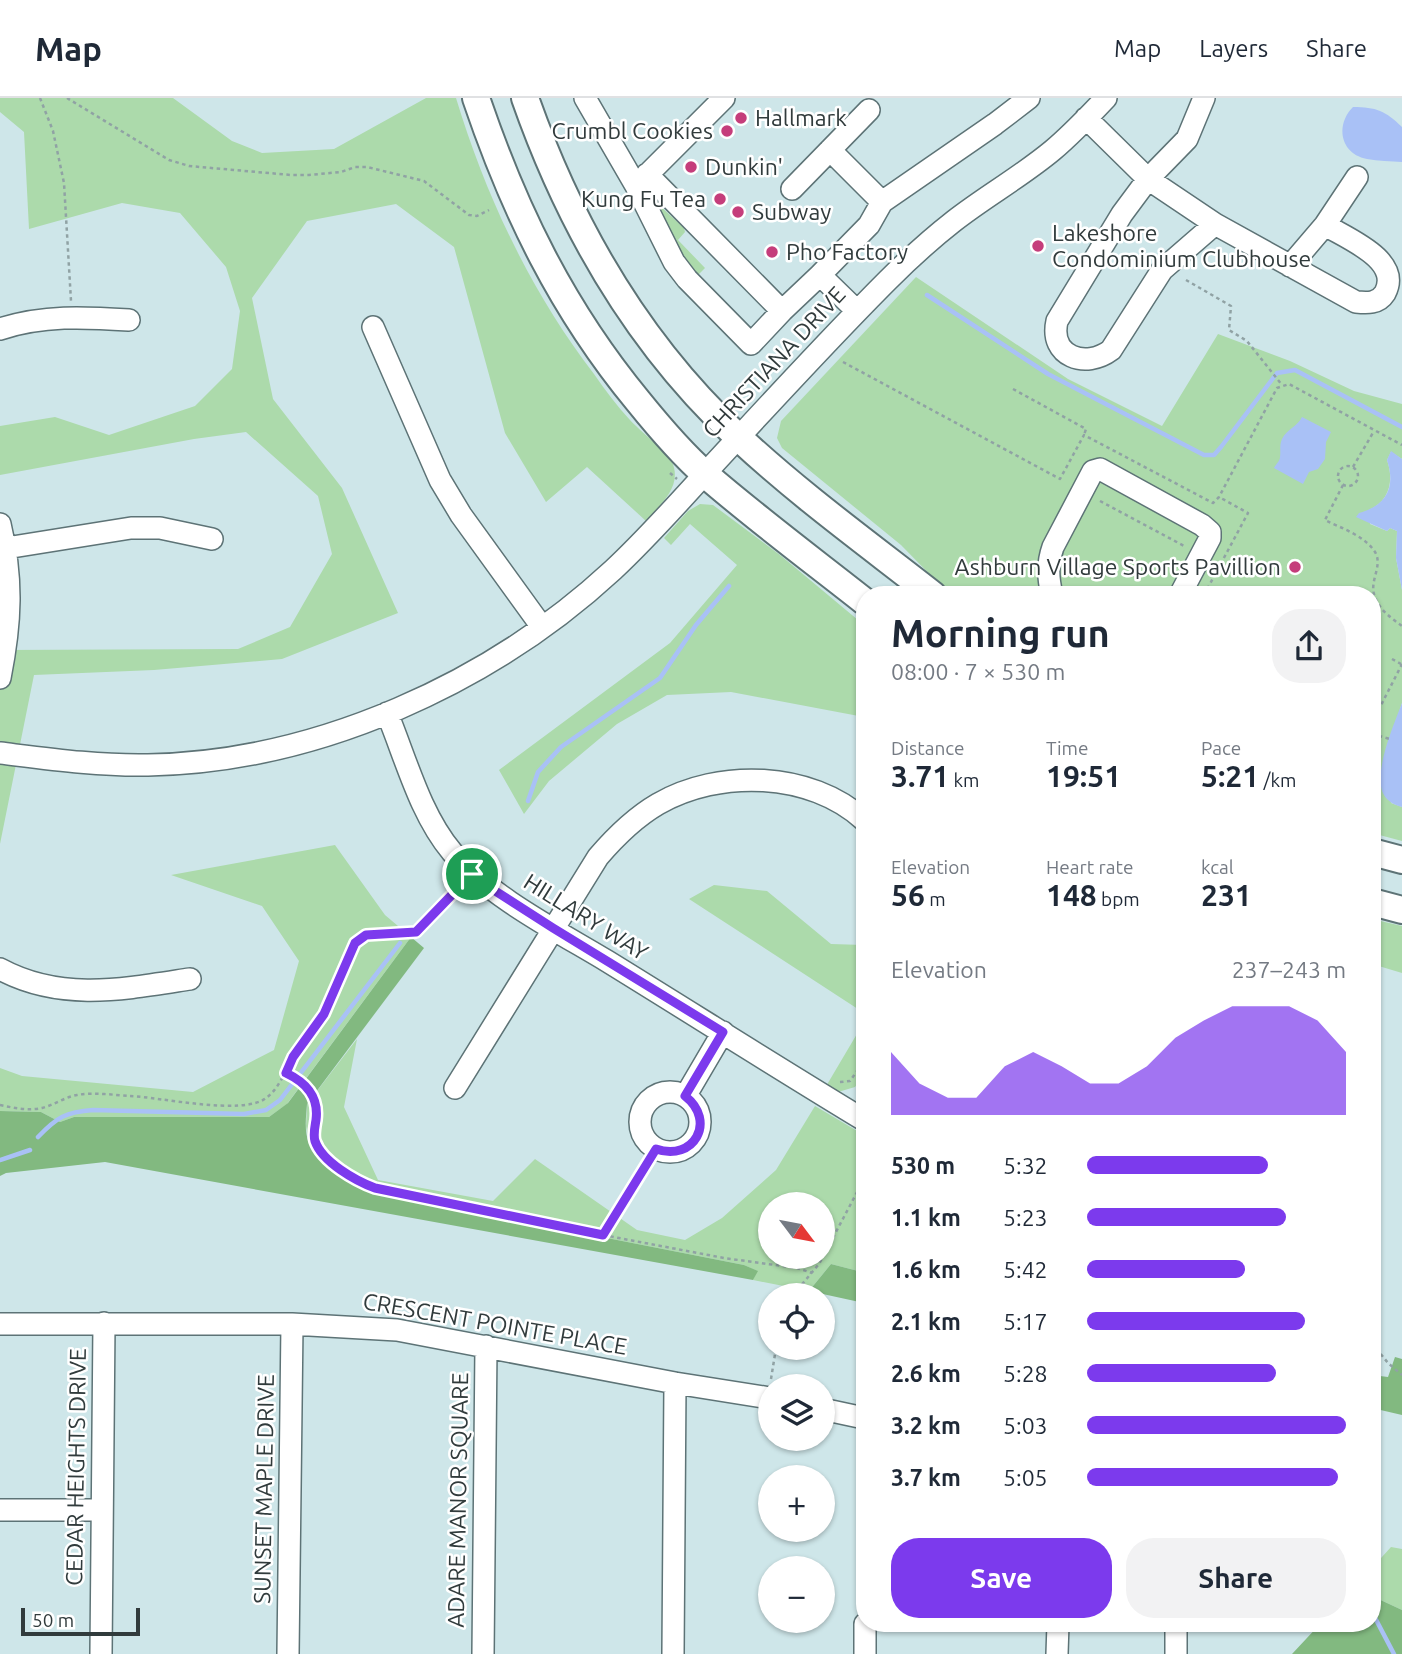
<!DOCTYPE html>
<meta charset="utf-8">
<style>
:root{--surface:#fff;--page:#f2f2f3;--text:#1f2937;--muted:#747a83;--line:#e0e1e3;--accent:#7c3aed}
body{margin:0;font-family:Ubuntu,sans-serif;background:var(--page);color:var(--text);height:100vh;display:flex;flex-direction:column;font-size:26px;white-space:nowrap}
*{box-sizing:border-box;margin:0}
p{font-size:23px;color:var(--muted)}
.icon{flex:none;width:38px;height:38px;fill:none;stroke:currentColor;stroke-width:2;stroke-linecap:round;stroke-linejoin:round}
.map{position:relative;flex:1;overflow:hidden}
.details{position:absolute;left:856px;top:488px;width:525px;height:1046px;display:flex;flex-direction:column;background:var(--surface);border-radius:28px;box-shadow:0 2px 5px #0004}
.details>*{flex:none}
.needle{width:46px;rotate:122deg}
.tools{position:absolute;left:758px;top:1094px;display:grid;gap:14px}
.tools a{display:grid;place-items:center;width:77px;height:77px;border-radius:50%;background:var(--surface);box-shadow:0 2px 5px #0004;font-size:35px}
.scale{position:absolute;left:21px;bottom:18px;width:119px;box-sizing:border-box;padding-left:7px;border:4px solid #313b3c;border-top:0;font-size:19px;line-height:24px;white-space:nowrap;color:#313b3c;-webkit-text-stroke:5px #fff;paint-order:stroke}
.pin{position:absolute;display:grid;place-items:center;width:60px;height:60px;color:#fff;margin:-30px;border:4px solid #fff;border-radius:50%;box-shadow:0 2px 7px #0007}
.round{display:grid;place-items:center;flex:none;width:74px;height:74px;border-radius:28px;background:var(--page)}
.head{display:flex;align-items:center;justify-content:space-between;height:119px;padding:0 35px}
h1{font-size:38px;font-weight:700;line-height:52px}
.figures{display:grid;grid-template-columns:repeat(3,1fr);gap:10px;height:119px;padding:7px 35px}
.figures div{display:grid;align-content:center}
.figures b{font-size:30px;font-weight:700}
.figures small{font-size:19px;font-weight:400}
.figures p{font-size:19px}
.chart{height:196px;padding:14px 35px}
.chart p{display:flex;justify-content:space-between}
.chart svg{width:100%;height:126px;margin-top:7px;fill:var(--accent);opacity:.7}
.cta{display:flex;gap:14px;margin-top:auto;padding:14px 35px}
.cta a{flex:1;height:80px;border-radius:28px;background:var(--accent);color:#fff;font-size:28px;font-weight:700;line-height:80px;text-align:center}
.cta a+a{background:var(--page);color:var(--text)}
ul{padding:0 35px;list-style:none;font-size:23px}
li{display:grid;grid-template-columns:112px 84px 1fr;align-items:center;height:52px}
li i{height:18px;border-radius:9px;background:var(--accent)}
header{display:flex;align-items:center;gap:42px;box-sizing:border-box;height:98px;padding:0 35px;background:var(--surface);border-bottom:2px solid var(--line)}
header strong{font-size:33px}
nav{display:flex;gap:38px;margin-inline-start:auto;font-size:24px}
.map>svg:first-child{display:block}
.green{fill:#acdaab;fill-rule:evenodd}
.forest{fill:#82b980}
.water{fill:#a9c1f6}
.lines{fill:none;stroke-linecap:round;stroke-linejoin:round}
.stream{stroke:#a9c1f6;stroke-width:4.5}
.minor-casing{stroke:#5d7376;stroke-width:24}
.major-casing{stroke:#5d7376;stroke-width:30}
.path{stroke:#90a2a4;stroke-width:2.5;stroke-dasharray:3.5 3.5;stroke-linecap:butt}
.minor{stroke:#fff;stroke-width:21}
.major{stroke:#fff;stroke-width:26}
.route-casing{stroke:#fff;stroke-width:14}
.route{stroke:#7c3aed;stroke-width:9}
.poi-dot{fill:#c53d7b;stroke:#fff;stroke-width:2.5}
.labels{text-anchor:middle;stroke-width:5;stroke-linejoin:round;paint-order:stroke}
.poi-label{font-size:23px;fill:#313b3c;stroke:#fff;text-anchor:start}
.street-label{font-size:23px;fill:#313b3c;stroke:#fff}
</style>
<header>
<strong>Map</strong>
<nav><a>Map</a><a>Layers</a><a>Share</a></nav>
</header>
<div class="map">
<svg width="1402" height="1556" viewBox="0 0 1402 1556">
<rect width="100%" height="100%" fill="#cee6e9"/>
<path class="green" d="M0 0H173L232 43 262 55 334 51 426 0H456C486 99 531 194 594 276 605 292 617 308 630 322 640 333 666 353 672 364 683 388 660 407 646 423L587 369 546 404 505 335 454 149 396 106 307 123 252 200 273 301 342 390 398 515 282 561 154 572 34 577 0 746V552L238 551 290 529 332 456 318 398 246 334 194 341 0 377V328L55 319 109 337 195 308 232 271 240 213 226 169 180 115 122 105 29 131 24 34 0 14Z
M659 107 684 130 685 134 678 142 705 170 698 177H693L656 110Z
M916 179 1068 281 1162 328 1218 236 1290 263 1354 293 1402 306V361L1391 354 1387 362C1394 382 1390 403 1369 412L1370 426 1387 433 1390 430 1397 433 1396 460 1402 492V605L1388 648 1391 705 1402 709V743L1372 735V497H950L901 447 782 350 777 340 781 323Z
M700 406 713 407 780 457 864 527V619L731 594 667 597 617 626 549 683 524 716 499 672 670 545 737 467 690 426 671 447 664 440 688 413Z
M335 747 385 817 411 839 287 1006 269 1019H74L60 1024 41 1014 0 1013V970L22 978 193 994 274 952 299 863 262 808 171 777Z
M714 787 767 793 831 846 864 847V915L689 801Z
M1372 821 1402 828V875L1372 866Z
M864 924V976L855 989 838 994 825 990Z
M357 941 344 1009 378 1082 493 1103 535 1061 637 1132 685 1142 722 1120 776 1072 815 1008 864 1037V1172L862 1174 831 1166 809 1193 753 1182 757 1173 744 1167 364 1092 340 1077 319 1058 309 1045 306 1028 307 1006ZM770 1106H822V1158H770Z
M1391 1449 1402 1451V1512L1372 1498V1470Z"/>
<path class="forest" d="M411 839 424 850 307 1006C306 1018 304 1034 309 1045 319 1066 346 1081 364 1092L744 1167 758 1173 753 1182 105 1064 6 1075 0 1078V1013L41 1014 60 1024 74 1019H269L288 1005Z
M831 1166 862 1174 864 1172V1205L809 1193Z
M1395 1259 1402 1261V1317L1372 1310V1277L1388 1279Z
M1372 1498 1402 1512V1556H1292L1320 1526H1372Z"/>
<path class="water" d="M1353 9C1376 9 1386 13 1402 29V64C1391 63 1378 63 1367 61 1340 56 1335 27 1353 9Z
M1302 319 1331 334 1326 344 1325 361 1318 371 1309 374 1303 386 1274 370C1276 366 1280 363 1280 359 1281 352 1279 348 1282 341 1287 331 1297 329 1302 319Z
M1391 353 1402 361V492L1396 460 1397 433 1390 430 1387 433 1356 419 1359 415C1387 407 1396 389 1387 362Z
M1402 605V709C1395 707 1388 704 1384 697 1372 677 1394 626 1402 605Z"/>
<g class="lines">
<path class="stream" d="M927 197 1048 276 1204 357H1214L1221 349 1277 275 1295 272 1402 329
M528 703 538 674 561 649 660 580 696 527 729 488
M38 1039C57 1019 66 1014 93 1012L244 1016 266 1012 280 1002 400 845
M0 1062 30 1052
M1372 1514 1394 1556"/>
<g class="minor-casing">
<path id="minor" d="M585 0 636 88 724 0
M1204 0 1187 41 1148 81 1122 116 1057 223C1049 259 1086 271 1111 252L1162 172 1215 126
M1086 20 1148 81 1215 126 1356 204C1367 205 1378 206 1385 195 1402 162 1348 141 1325 127
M830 52 882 104
M636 88 674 164 687 181 751 246 782 213 647 76
M792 91 869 12
M1290 168 1325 127 1357 79
M782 213 820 177
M857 213 820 177 869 127 882 104 995 26 1029 0
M373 229 440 382 461 417 542 529
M0 231C43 217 84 219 129 222
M0 426C13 481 11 524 0 580
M6 450 131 430H160L212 441
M1052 497C1048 480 1047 466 1053 449L1093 373 1100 371 1202 427 1210 434V440L1180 497
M387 615C406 661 420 716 452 754 487 797 559 834 607 863 693 916 778 970 864 1022
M0 655C49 661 99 668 148 667 317 664 491 585 613 472 658 430 697 383 739 339 788 286 837 233 888 182 909 161 931 141 954 123 986 98 1022 78 1053 52 1072 36 1089 18 1106 0
M0 871C61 904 125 891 190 881
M455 990 598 759C616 738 634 720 658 706 719 671 810 673 864 722
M640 1024a30 30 0 1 1 60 0a30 30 0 1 1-60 0Z
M686 997 723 934
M0 1226H292L397 1232 675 1285 770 1300
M822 1311 864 1320
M0 1412H101
M101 1556 104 1225
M288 1556 292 1226
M483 1556 486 1248
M673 1556 675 1285
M865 1556V1526
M1057 1556 1058 1526
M1176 1556V1526"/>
</g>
<g class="major-casing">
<path id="major" d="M476 0C514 112 562 211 638 303 659 329 681 355 706 377 757 421 812 462 864 503
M525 0C570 128 638 246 738 339 799 396 868 446 933 497
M1372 754 1402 762
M1372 804 1402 812"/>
</g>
<path class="path" d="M40 0 53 33 64 85 71 203
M67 0 169 62 189 68 291 77H309L341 74 355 69H367L424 83 469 117 477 118 489 112
M1186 182 1231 208 1229 232 1247 243 1282 287
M843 264 1060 381 1084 337 1213 405 1219 399 1277 290 1289 286 1402 347
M1013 291 1086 331 1084 337
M1338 378a10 10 0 1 1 20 0a10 10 0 1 1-20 0Z
M1353 369 1374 333
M670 375 677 381
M1343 387 1325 422C1341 430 1365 438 1375 454 1383 467 1370 482 1374 496 1377 510 1391 520 1402 528
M1100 403 1186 449
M1217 466 1232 475
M1204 497 1248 415 1219 399
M1392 561 1401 566
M1372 625 1402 566
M1372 636 1390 641
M287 975C307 985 319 999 316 1022 315 1028 313 1037 315 1043 322 1064 356 1082 375 1090L603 1137 724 1160 797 1170 812 1175
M840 984 850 983 864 963
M0 1007C14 1010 28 1013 42 1010 54 1007 65 999 77 997 93 994 114 997 130 998 159 999 243 1018 266 1000 281 989 285 971 295 957 304 942 318 929 325 913 333 897 348 846 363 839 375 833 401 837 416 834L460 788
M603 1137 656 1051
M793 1197 819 1166 864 1081
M1372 1245 1388 1265 1402 1277
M771 1281 776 1250"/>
<use href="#minor" class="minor"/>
<use href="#major" class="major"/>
</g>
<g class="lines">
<g class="route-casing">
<path id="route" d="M472 776 489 789 553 830 723 934 685 998C717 1023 694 1064 656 1051L603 1137 375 1090C356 1083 322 1064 315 1043 313 1037 315 1028 316 1022 319 999 307 985 286 975L293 959 324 916 355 845 366 837 416 834Z"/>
</g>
<use href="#route" class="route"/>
</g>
<g class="poi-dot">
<circle cx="741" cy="20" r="7"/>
<circle cx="727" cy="33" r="7"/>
<circle cx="691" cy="69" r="7"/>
<circle cx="720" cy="101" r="7"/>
<circle cx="738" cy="114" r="7"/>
<circle cx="1038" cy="148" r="7"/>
<circle cx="772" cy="154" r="7"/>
<circle cx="1295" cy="469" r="7"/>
</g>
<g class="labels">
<g class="poi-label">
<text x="755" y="28">Hallmark</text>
<text x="713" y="41" text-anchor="end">Crumbl Cookies</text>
<text x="705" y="77">Dunkin'</text>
<text x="706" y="109" text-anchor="end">Kung Fu Tea</text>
<text x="752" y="122">Subway</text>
<text x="1052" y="143">Lakeshore<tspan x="1052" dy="26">Condominium Clubhouse</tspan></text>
<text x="786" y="162">Pho Factory</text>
<text x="1281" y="477" text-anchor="end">Ashburn Village Sports Pavillion</text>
</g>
<g class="street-label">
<text transform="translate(774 264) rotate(-47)" y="8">CHRISTIANA DRIVE</text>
<text transform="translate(586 819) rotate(32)" y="8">HILLARY WAY</text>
<text transform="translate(495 1226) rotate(10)" y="8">CRESCENT POINTE PLACE</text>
<text transform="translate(76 1369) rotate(-89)" y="8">CEDAR HEIGHTS DRIVE</text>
<text transform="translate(264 1391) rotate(-89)" y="8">SUNSET MAPLE DRIVE</text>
<text transform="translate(458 1402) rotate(-89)" y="8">ADARE MANOR SQUARE</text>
</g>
</g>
</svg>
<div class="tools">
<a><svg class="needle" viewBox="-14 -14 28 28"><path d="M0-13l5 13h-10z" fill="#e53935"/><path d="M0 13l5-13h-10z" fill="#747a83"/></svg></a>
<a><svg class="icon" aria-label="locate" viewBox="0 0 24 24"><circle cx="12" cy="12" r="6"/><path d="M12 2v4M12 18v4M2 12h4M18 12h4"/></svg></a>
<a><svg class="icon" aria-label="layers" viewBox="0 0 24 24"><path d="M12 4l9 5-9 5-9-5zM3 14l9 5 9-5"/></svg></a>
<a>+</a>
<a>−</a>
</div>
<div class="scale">50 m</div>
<div class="pin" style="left:472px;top:776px;background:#1e9e55"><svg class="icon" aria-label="arrive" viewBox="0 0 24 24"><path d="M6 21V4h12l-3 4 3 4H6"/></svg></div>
<section class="details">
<div class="head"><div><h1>Morning run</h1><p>08:00 · 7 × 530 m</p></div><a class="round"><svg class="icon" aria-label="share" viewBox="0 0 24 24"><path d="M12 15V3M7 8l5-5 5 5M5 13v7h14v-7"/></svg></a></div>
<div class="figures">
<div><p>Distance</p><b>3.71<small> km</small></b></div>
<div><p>Time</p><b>19:51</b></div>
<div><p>Pace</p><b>5:21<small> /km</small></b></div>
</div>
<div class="figures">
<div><p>Elevation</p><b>56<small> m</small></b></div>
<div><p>Heart rate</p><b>148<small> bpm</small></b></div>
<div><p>kcal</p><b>231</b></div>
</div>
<div class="chart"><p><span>Elevation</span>237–243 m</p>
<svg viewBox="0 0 160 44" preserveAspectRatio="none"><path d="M0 44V22L10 33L20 38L30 38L40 27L50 22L60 27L70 33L80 33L90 27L100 17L110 11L120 6L130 6L140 6L150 11L160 22V44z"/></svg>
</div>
<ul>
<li><b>530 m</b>5:32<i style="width:70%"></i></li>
<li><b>1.1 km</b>5:23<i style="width:77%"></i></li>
<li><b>1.6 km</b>5:42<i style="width:61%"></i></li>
<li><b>2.1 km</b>5:17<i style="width:84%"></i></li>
<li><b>2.6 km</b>5:28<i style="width:73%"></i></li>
<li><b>3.2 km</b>5:03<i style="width:100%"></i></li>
<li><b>3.7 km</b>5:05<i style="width:97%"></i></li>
</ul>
<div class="cta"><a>Save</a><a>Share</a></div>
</section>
</div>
